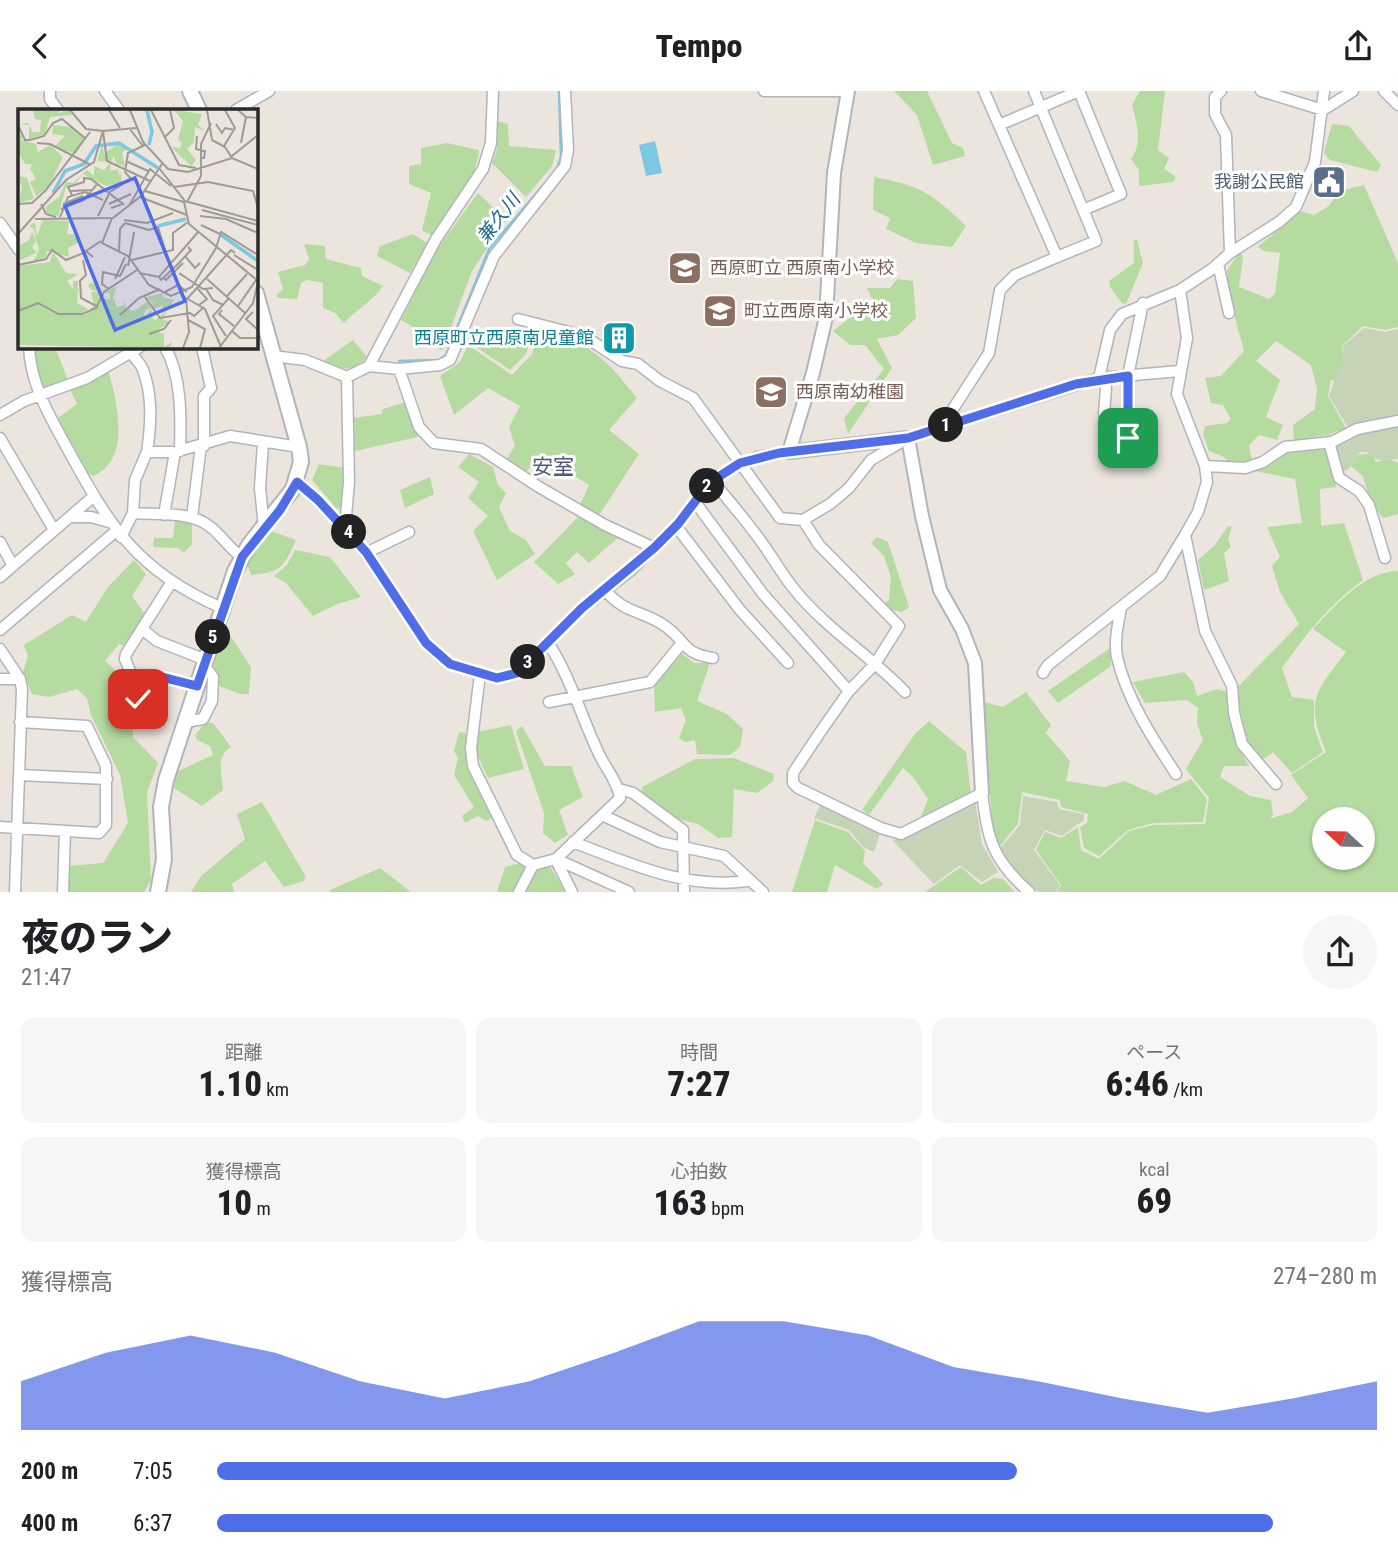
<!DOCTYPE html>
<html lang="ja">
<meta charset="utf-8">
<style>
:root{--surface:#fff;--page:#f6f6f6;--text:#202124;--muted:#757577;--accent:#4f6de6}
body{margin:0;font-family:"Roboto Condensed","Noto Sans JP",sans-serif;background:var(--page);color:var(--text);height:100vh;display:flex;flex-direction:column;font-size:26px;white-space:nowrap}
*{box-sizing:border-box;margin:0}
p{font-size:23px;color:var(--muted)}
.icon{flex:none;width:38px;height:38px;fill:none;stroke:currentColor;stroke-width:2;stroke-linecap:round;stroke-linejoin:round}
.map{position:relative;height:801px;overflow:hidden}
.details{display:flex;flex-direction:column;background:var(--surface);flex:1}
.details>*{flex:none}
.needle{width:46px;rotate:292deg}
.controls{position:absolute;left:1312px;top:716px;display:grid;gap:14px}
.controls a{display:grid;place-items:center;width:63px;height:63px;border-radius:50%;background:var(--surface);box-shadow:0 2px 5px #0004;font-size:35px}
.pin{position:absolute;display:grid;place-items:center;width:60px;height:60px;color:#fff;margin:-30px;border-radius:14px;box-shadow:0 4px 10px #0006}
.km{position:absolute;width:35px;height:35px;margin:-18px;border-radius:50%;background:#222;color:#fff;font-size:19px;line-height:35px;text-align:center}
.round{display:grid;place-items:center;flex:none;width:74px;height:74px;border-radius:37px;background:var(--page)}
.overview{display:flex;align-items:center;justify-content:space-between;height:119px;padding:0 21px}
h1{font-size:38px;font-weight:800;line-height:52px}
.stats{display:grid;grid-template-columns:repeat(3,1fr);gap:10px;height:119px;padding:7px 21px}
.stats div{display:grid;align-content:center;border-radius:14px;background:var(--page);text-align:center}
.stats b{font-size:35px;font-weight:800}
.stats small{font-size:19px;font-weight:400}
.stats p{font-size:19px}
.chart{height:196px;padding:14px 21px}
.chart p{display:flex;justify-content:space-between}
.chart svg{width:100%;height:126px;margin-top:7px;fill:var(--accent);opacity:.7}
ul{padding:0 21px;list-style:none;font-size:23px}
li{display:grid;grid-template-columns:112px 84px 1fr;align-items:center;height:52px}
li i{height:18px;border-radius:9px;background:var(--accent)}
header{display:flex;justify-content:space-between;align-items:center;height:91px;padding:0 21px;background:var(--surface);font-size:32px;font-weight:800}
.map>svg:first-child{display:block}
.green{fill:#b5dba0;fill-rule:evenodd}
.cemetery{fill:#c5d3b7}
.water{fill:#7cc7e2}
.lines{fill:none;stroke-linecap:round;stroke-linejoin:round}
.stream{stroke:#7cc7e2;stroke-width:2.5}
.minor-casing{stroke:#b1b4bc;stroke-width:13}
.tertiary-casing{stroke:#b1b4bc;stroke-width:16}
.secondary-casing{stroke:#b1b4bc;stroke-width:18}
.minor{stroke:#fff;stroke-width:10}
.tertiary{stroke:#fff;stroke-width:12}
.secondary{stroke:#fff;stroke-width:14}
.route-casing{stroke:#fff;stroke-width:14}
.route{stroke:#4f6de6;stroke-width:9}
.labels{text-anchor:middle;stroke-width:6;stroke-linejoin:round;paint-order:stroke}
.service-label{font-size:18px;fill:#4e5e75;stroke:#fff;text-anchor:end}
.education-label{font-size:18px;fill:#785e54;stroke:#fff;text-anchor:start}
.culture-label{font-size:18px;fill:#0d838f;stroke:#fff;text-anchor:end}
.water-label{font-size:19px;font-style:italic;fill:#1c678d;stroke:#fff}
.quarter-label{font-size:21px;fill:#4f5776;stroke:#fff}
.inset-river{fill:none;stroke:#7cc7e2;stroke-width:3.5}
.inset-road{fill:none;stroke:#9e9a96;stroke-width:2}
.view{fill:#4f6de6;fill-opacity:0.15;stroke:#4f6de6;stroke-width:3.5}
.inset-edge{fill:none;stroke:#2a2a2a;stroke-width:3.5}
</style>
<header><svg class="icon" aria-label="back" viewBox="0 0 24 24"><path d="M15 5l-7 7 7 7"/></svg>Tempo<svg class="icon" aria-label="share" viewBox="0 0 24 24"><path d="M12 15V3M7 8l5-5 5 5M5 13v7h14v-7"/></svg></header>
<div class="map">
<svg width="1398" height="801" viewBox="0 0 1398 801">
<rect width="100%" height="100%" fill="#ebe5de"/>
<path class="green" d="M894 0H927L952 52 963 57 965 65 933 74 917 24Z
M1140 0H1165L1158 59 1169 67 1164 78 1175 85 1174 91 1139 95V79L1131 68C1143 52 1137 32 1132 14Z
M498 30 508 33 509 55 556 59 552 75 526 106 492 72 497 58Z
M1332 33 1349 35 1381 74 1377 81 1330 69 1324 62Z
M447 52 479 59C476 92 451 119 433 145L422 139 431 102 409 93V75L421 73V57Z
M874 86C922 95 931 102 966 135L952 156 916 152 886 138 890 127 873 119Z
M1364 94 1398 172V236L1385 239 1363 235 1342 255 1343 266 1359 268 1337 290 1331 289 1328 305 1346 337 1328 344 1294 349 1293 334 1315 318 1317 298 1311 274 1276 250 1256 270 1280 289 1266 326 1283 334 1277 349 1259 344 1249 354 1252 370 1228 371 1224 366 1209 360 1203 344 1205 335 1227 332 1231 328 1223 314 1211 312 1205 287 1221 285 1244 260 1229 205 1227 179 1240 161 1243 166 1239 196 1269 208 1275 203 1280 162 1264 160 1258 156 1300 120 1314 124 1329 115 1339 100Z
M478 102 506 129 472 180 443 258 440 259 429 245 401 229 437 158Z
M413 143 427 152 410 182 377 165 380 155Z
M1134 149H1137L1143 172 1126 213 1122 212 1110 196 1109 190 1134 172Z
M304 153 325 155 326 168 361 177 362 185 383 195C372 211 357 218 344 232L335 222 323 217V192L307 189 301 192 297 208 278 207 276 204 283 198 278 181 305 174 309 168Z
M897 188 913 190 916 227 898 244 877 248 892 277 848 343 844 327 884 278 865 254H850L833 240 856 222 869 226 877 218 867 197H890Z
M540 238C591 252 605 267 637 307L609 339 639 363 599 424 580 414 589 394 541 364 526 381 506 369 515 355 509 336 520 315 488 297 454 324 440 285 460 271 468 254 512 284 532 263Z
M522 240 533 243 526 263 510 279 470 252 475 243 499 249Z
M353 249 367 266C351 283 342 279 323 270Z
M32 256H55L68 289 42 298Z
M108 279C117 310 132 369 93 385L88 382 58 327 77 313 70 298Z
M406 311 422 345 355 360 354 327 382 323 383 318Z
M1293 359H1328L1336 396 1320 398 1321 435 1344 432 1363 489C1329 514 1306 543 1282 577L1292 606 1314 609V636L1323 661 1292 682 1273 661 1261 670C1243 647 1237 626 1237 597L1299 533 1280 501 1272 475 1280 466 1267 436 1302 432 1295 388 1255 380Z
M1372 362 1376 371 1389 368 1398 372V423L1383 427 1370 409 1363 385 1351 375 1358 364Z
M469 363 493 376 498 394 506 402 499 416 510 440 526 449 535 463 497 489 473 440 488 425 468 407 479 391 458 376Z
M319 373 345 377 343 417 337 418 312 389Z
M430 386 434 403 405 417 400 399Z
M580 424 620 445 589 472 577 461 566 472 575 483 558 493 534 471Z
M175 428 192 432V453L184 462 178 457 153 456 154 447H173Z
M1228 435 1232 436 1228 448 1231 456 1224 462 1229 490 1204 499 1198 469 1215 454Z
M268 439 296 449C283 477 282 481 251 484L246 470Z
M877 446 888 451 909 516 902 521 885 518 884 513 889 509 891 486 884 465 871 452Z
M295 459 330 466 361 506 337 513 313 525 286 492 274 485 287 474Z
M134 469 146 483 132 505 145 523 126 555 119 553 105 570 130 593 133 646 158 672 147 701 151 789 144 801H67L68 775 103 772 128 732 120 684 91 624 87 607 77 598 49 606 32 603 23 581 28 565 24 554 72 524 86 531 108 496Z
M1398 480V801H1057L1061 794 1036 759 1045 741 1061 747 1078 736 1081 759 1099 768 1129 740 1153 734 1205 733 1209 707 1186 678 1203 649 1197 633 1198 617 1187 609 1145 612 1133 591 1184 581 1193 591 1197 605 1217 598 1228 601C1229 630 1233 650 1249 675H1224L1220 686 1250 705 1271 709 1273 724 1269 728 1292 721 1308 707 1291 684 1326 661C1305 610 1315 601 1346 561L1313 538C1336 514 1363 481 1398 480ZM1325 728H1363V766H1325Z
M224 535 251 576 249 603H240L219 595 211 570 221 537Z
M1110 557 1111 575 1058 612 1048 600Z
M681 562 694 572H710L697 610 727 623 743 638 740 656 730 664 697 663 695 649 685 651 679 647 686 629 681 617 655 621 654 593Z
M1026 601 1051 634 1046 642 1070 670 1066 690 1104 696 1125 690 1156 704 1191 688 1207 708 1203 731 1153 732 1128 739 1099 765 1084 757 1080 736 1087 732 1088 723 1061 716 1060 709 1022 701 1018 733 1000 755 993 747 984 611 1003 616Z
M929 630 966 661 971 703 920 728 928 708 913 686 903 677 869 724 862 719 915 643Z
M206 631 214 633 231 656C215 665 222 684 223 699L202 715 171 695 176 681 213 664 210 655 197 649 195 644Z
M511 634 524 678 488 687 476 661 477 641Z
M522 635 545 675H571L583 706 559 719 568 744 555 752 543 742 544 722 516 640Z
M459 641 466 642 467 670 493 727 486 730 478 725 465 732 462 725 474 716 454 684 458 667 454 660Z
M734 667 774 683 773 690 757 702 734 698 732 746 718 747 698 733 678 728 643 705 642 696 695 668Z
M262 711 306 786 304 790 284 796 265 770 232 793 234 801H191L201 785 245 748 237 723Z
M815 729 848 741 865 760 863 772 883 793 877 798 835 774 827 801H792Z
M516 773 550 776 566 801H497L505 776Z
M961 776 981 794 993 787 1003 788 1015 801H925Z
M380 777 411 801H330V799Z"/>
<path class="cemetery" d="M1364 237 1385 241 1398 238V326L1349 338 1329 305 1343 265V255Z
M1398 333V368L1378 369 1367 361H1360L1349 378 1341 381 1333 355 1357 342Z
M1023 705 1057 711 1059 718 1084 723V729L1062 745 1045 739 1034 759 1060 794 1056 801H1038L1008 774 998 760 1020 734Z
M975 710 982 753 998 781 982 791 960 774 934 793 893 750Z
M822 711 881 740 874 761 864 757 849 739 814 727Z"/>
<path class="water" d="M655 50 662 82 646 85 639 54Z"/>
<g class="lines">
<path class="stream" d="M399 270 439 269 446 264 489 158 557 78 561 66 559 0"/>
<g class="minor-casing">
<path id="minor" d="M50 0V8L58 19
M105 0 119 19
M764 0H848
M1034 0 1096 150 1057 166
M1221 0 1215 6V23L1226 44 1230 162
M1261 0 1323 19 1353 0
M1384 0 1398 14
M236 19 269 0
M999 34 1079 0 1121 103 1083 119
M0 132 19 159
M1218 173 1229 222
M1180 199 1187 247 1177 303 1205 375 1207 391 1198 421 1185 444 1205 540 1232 595 1234 622 1242 653 1276 693
M518 228 584 245 622 270 638 273 660 290 693 307 780 427 803 429 830 413 849 397 871 369 908 347 1099 287 1110 239 1122 223 1180 199 1212 178 1230 162 1279 131 1296 116 1315 71 1324 0
M29 256C31 294 48 322 66 355 109 434 136 480 222 517
M128 256C131 265 140 270 143 279 153 305 151 334 147 361
M165 256C182 286 181 326 180 360
M202 256 211 297 204 305V355
M273 265 305 269 347 286 369 275 399 278 440 274 450 269 494 165 565 75 568 59 565 0
M369 275 436 148 483 78 491 52 493 0
M399 278 419 336 434 352 481 358 539 396 605 434 654 457
M1099 287 1180 280
M1104 287 1106 298 1104 323
M0 324 24 310 87 287 140 256
M942 335 989 262 1000 199 1015 184 1057 166 984 0
M0 347 54 439
M1128 347V285L1143 212
M1329 351 1339 387 1359 400 1369 414 1385 467
M263 352 260 397 264 436
M1205 375 1245 377 1263 371 1285 356 1332 351 1357 338 1398 330
M712 389C728 409 745 428 760 449 772 465 781 482 794 498 826 538 870 564 905 601
M297 391 318 409 366 462 426 552 450 573 497 587 517 582 582 517 630 480 678 433 709 392 719 384 757 366 789 361
M695 411 763 503 849 600
M133 422C157 424 190 420 209 435 222 444 228 457 242 466
M164 424 175 361
M70 426H91L109 431
M192 426 201 355
M803 429 819 454 899 535 875 573 849 600 821 640 793 682V692L798 697 881 737 901 743 982 702C988 749 992 768 1029 801
M676 435 740 519 788 572
M345 436 349 391 347 286
M121 446 133 422 135 389 147 361H175L230 345 299 356
M0 451 13 475
M366 462 409 441
M0 486 94 405
M605 499C626 524 643 519 665 535 688 551 681 562 713 567
M1121 517C1118 533 1114 550 1117 566 1126 607 1153 648 1176 683
M142 538 157 550 206 569
M0 539 116 440
M0 558 20 588 22 598 15 801
M130 580 125 568 126 563 171 492
M1043 582 1048 574 1160 485 1185 444
M480 583 471 657 473 675 517 764 533 774
M0 588H20
M549 611 650 591 682 552
M144 623 138 618 145 588 162 586 197 595
M185 631 203 628 212 610 213 586 204 574
M19 684 107 688
M619 698 633 702 683 739 684 801
M602 724 660 751 724 765 763 801
M0 736 99 742 106 734V675L87 635 20 631
M573 751C628 772 687 799 747 790
M556 768 629 801
M556 769 572 801
M63 801 65 740
M519 801 533 774 556 768 620 707C618 691 606 678 599 663 581 625 571 588 549 553"/>
</g>
<g class="tertiary-casing">
<path id="tertiary" d="M848 0 834 82 826 226 813 282 789 361 908 347 922 425 940 499 962 538 975 572 982 702"/>
</g>
<g class="secondary-casing">
<path id="secondary" d="M190 0 199 19
M158 801 164 768 161 716 166 689 235 480 249 454 293 398 301 371 299 356 256 202"/>
</g>
<use href="#minor" class="minor"/>
<use href="#tertiary" class="tertiary"/>
<use href="#secondary" class="secondary"/>
</g>
<g class="lines">
<g class="route-casing">
<path id="route" d="M138 608 145 588 162 586 197 595 242 466 280 419 297 391 318 409 366 461 426 552 450 573 497 587 517 582 582 517 654 457 678 433 709 392 740 372 779 362 908 347 1076 293 1128 285V347"/>
</g>
<use href="#route" class="route"/>
</g>
<defs>
<g id="civic-square" transform="scale(1.75)"><rect x="-9" y="-9" width="18" height="18" rx="4" fill="#5c6f8a" stroke="#fff"/><path d="M-.6-6.5H3V-4.5H.6V-3L4-1V1h2V6H-6V1h2V-1L-.6-3ZM-1.2 2.5V6h2.4V2.5Z" fill="#fff"/></g>
<g id="school-square" transform="scale(1.75)"><rect x="-9" y="-9" width="18" height="18" rx="4" fill="#8d6e63" stroke="#fff"/><path d="M0-5L7-2L0 1L-7-2ZM-4 1L0 2.5L4 1V4Q0 6-4 4Z" fill="#fff"/></g>
<g id="building-square" transform="scale(1.75)"><rect x="-9" y="-9" width="18" height="18" rx="4" fill="#0f9aa8" stroke="#fff"/><path d="M-4-6H4V6H1V3H-1V6H-4ZM-2.5-4.3h1.7v1.8h-1.7ZM.8-4.3h1.7v1.8H.8ZM-2.5-1h1.7V.8h-1.7ZM.8-1h1.7V.8H.8Z" fill="#fff"/></g>
</defs>
<g fill-rule="evenodd">
<use href="#civic-square" x="1329" y="91"/>
<use href="#school-square" x="685" y="177"/>
<use href="#school-square" x="720" y="220"/>
<use href="#building-square" x="619" y="247"/>
<use href="#school-square" x="771" y="301"/>
</g>
<g class="labels">
<g class="service-label">
<text x="1304" y="97">我謝公民館</text>
</g>
<g class="education-label">
<text x="710" y="183">西原町立 西原南小学校</text>
<text x="744" y="226">町立西原南小学校</text>
<text x="796" y="307">西原南幼稚園</text>
</g>
<g class="culture-label">
<text x="594" y="253">西原町立西原南児童館</text>
</g>
<g class="water-label">
<text transform="translate(498 127) rotate(-52)" y="7">兼久川</text>
</g>
<g class="quarter-label">
<text x="553" y="383">安室</text>
</g>
</g>
<g transform="translate(18 18)">
<rect width="240" height="240" fill="#ebe5de"/>
<path d="M15 1H42L40 4 51 1 54 6 32 8 27 25 11 30V16H1L10 14 15 23H22L23 11 17 10ZM156 1 184 5 180 15 186 22 177 18 176 33 169 40 178 51 173 57 153 38 162 39 164 34 160 30 165 12ZM35 16 54 18 67 30 58 45 36 38 47 27 34 25ZM5 25 4 31 18 35 20 43 32 36 45 48 31 77 18 87 12 73 18 70 12 60 14 55H7L1 44 0 27ZM101 34 109 39 104 44 107 57 98 55 96 47 93 53 79 52 84 36 86 45ZM93 53 92 62 100 60 102 67 104 61 103 73 88 77 65 65 58 74 48 78 40 107 29 104 27 98 41 88 48 73 55 74 69 61 76 67V57L86 61ZM0 67 9 69 16 90 1 94 4 79ZM25 111 51 112 49 125 59 126 62 133 50 139 51 148 29 142 28 148 16 152 21 140 18 131 14 139 19 143 1 152V137L11 131 14 123 18 131 16 120 11 117 17 113 19 127ZM35 143 48 164 60 165 49 172 55 180V172H60L59 194 70 200 61 205 38 204 24 195 0 201V157L32 153ZM74 173 83 181V190H92V184H87L99 177 95 188 99 198 106 196V190L108 199 116 202 129 193 133 199 127 201 125 210 133 201 136 212 147 203 144 197 136 200 134 195 141 190 134 194 129 188 145 184V188L156 191 144 210 152 213 138 222 146 225V238L154 233 152 239 0 236V202L17 194 37 205H68L76 196 73 183 81 182 73 181 70 176Z" fill="#b5dba0"/>
<path class="inset-river" d="M129 1 134 23 131 36M35 84 47 62 66 55 78 37 101 34 140 59M140 117 168 110M203 126 240 152"/>
<path class="inset-road" d="M52 1 68 20 85 22 89 52 132 72M91 1 102 19M112 1 125 33 150 60 170 63 214 49 240 60M133 1 161 56 178 59M189 1 194 31M220 1 228 8 240 9M198 15 204 24 207 19 217 21M0 16 7 31H12L26 27 35 14 44 10 68 30M111 19 125 37M179 27 178 40 187 42 186 49H182M146 29 156 19 152 1M194 31 207 38 214 49M19 34 32 35 73 56M223 34 228 8M206 37 217 19 207 1M214 47 240 26M108 52 130 62M141 59 167 92 240 112M156 78 190 73 235 82 240 99M52 82 75 81M127 82 166 93M54 86 50 78 66 73V69L73 70 105 95 93 99M122 88 169 106M166 93 171 115 240 172M169 93 183 67V35L193 14M0 95 14 94 28 81 72 23M23 95 28 105 38 108M45 95 65 87M91 95 113 85M111 97 132 60 153 77M43 100 66 91 80 74M184 101 240 116M80 107 92 83 113 70 107 63 110 44 127 36M182 107 208 110 240 124M42 108 50 88 67 83 85 91M94 109 84 134 110 147 131 176 153 187 174 178 198 139 203 123 240 146M17 110 95 109 123 87 144 55M106 111 129 114 155 104M107 114 131 121 140 118 148 144M183 116 202 125M0 125 48 71 76 53 85 22 119 19M101 143 102 120 107 114M216 146 240 161M167 147 177 159 182 154M75 148 68 142 83 132M65 151 68 166 62 172 63 189 80 198M114 151 155 141V124L170 113M0 156 28 150 34 141 48 151 68 143M110 157 116 123M121 164 141 168 181 122M161 164 185 180 195 179M141 168 143 171 161 154 173 141 170 138M146 169 148 171 165 154M97 170 107 148M189 170 227 204M179 179 189 190 181 196M91 180 84 175 85 163 102 167 108 155M188 180 195 191 205 196M147 183 160 176 169 183M163 186 187 200 203 238M209 187 229 165M127 188 142 209 172 204 176 207 185 199M169 190 213 141 217 144M220 197 238 171M204 201 201 205 216 217M0 202 20 194 40 205H64L78 199 86 183 119 161M235 203 228 210 240 221M102 206 121 189 142 180M170 211 187 220 182 239M214 222 222 229H240M131 225 146 220 153 211M208 227 195 207 211 189M165 239 171 223 168 189M201 239 235 194 240 173"/>
<path class="view" d="M117 69 167 192 97 221 47 97Z"/>
<rect width="240" height="240" class="inset-edge"/>
</g>
</svg>
<div class="controls">
<a><svg class="needle" viewBox="-14 -14 28 28"><path d="M0-13l5 13h-10z" fill="#e53935"/><path d="M0 13l5-13h-10z" fill="#757577"/></svg></a>
</div>
<div class="pin" style="left:1128px;top:347px;background:#1e9e55"><svg class="icon" aria-label="arrive" viewBox="0 0 24 24"><path d="M6 21V4h12l-3 4 3 4H6"/></svg></div>
<div class="pin" style="left:138px;top:608px;background:#d93025"><svg class="icon" aria-label="check" viewBox="0 0 24 24"><path d="M5 12l5 5 9-10"/></svg></div>
<b class="km" style="left:946px;top:334px">1</b>
<b class="km" style="left:707px;top:395px">2</b>
<b class="km" style="left:528px;top:571px">3</b>
<b class="km" style="left:349px;top:441px">4</b>
<b class="km" style="left:213px;top:546px">5</b>
</div>
<section class="details">
<div class="overview"><div><h1>夜のラン</h1><p>21:47</p></div><a class="round"><svg class="icon" aria-label="share" viewBox="0 0 24 24"><path d="M12 15V3M7 8l5-5 5 5M5 13v7h14v-7"/></svg></a></div>
<div class="stats">
<div><p>距離</p><b>1.10<small> km</small></b></div>
<div><p>時間</p><b>7:27</b></div>
<div><p>ペース</p><b>6:46<small> /km</small></b></div>
</div>
<div class="stats">
<div><p>獲得標高</p><b>10<small> m</small></b></div>
<div><p>心拍数</p><b>163<small> bpm</small></b></div>
<div><p>kcal</p><b>69</b></div>
</div>
<div class="chart"><p><span>獲得標高</span>274–280 m</p>
<svg viewBox="0 0 160 44" preserveAspectRatio="none"><path d="M0 44V27L10 17L20 11L30 17L40 27L50 33L60 27L70 17L80 6L90 6L100 11L110 22L120 27L130 33L140 38L150 33L160 27V44z"/></svg>
</div>
<ul>
<li><b>200 m</b>7:05<i style="width:69%"></i></li>
<li><b>400 m</b>6:37<i style="width:91%"></i></li>
</ul>
</section>
